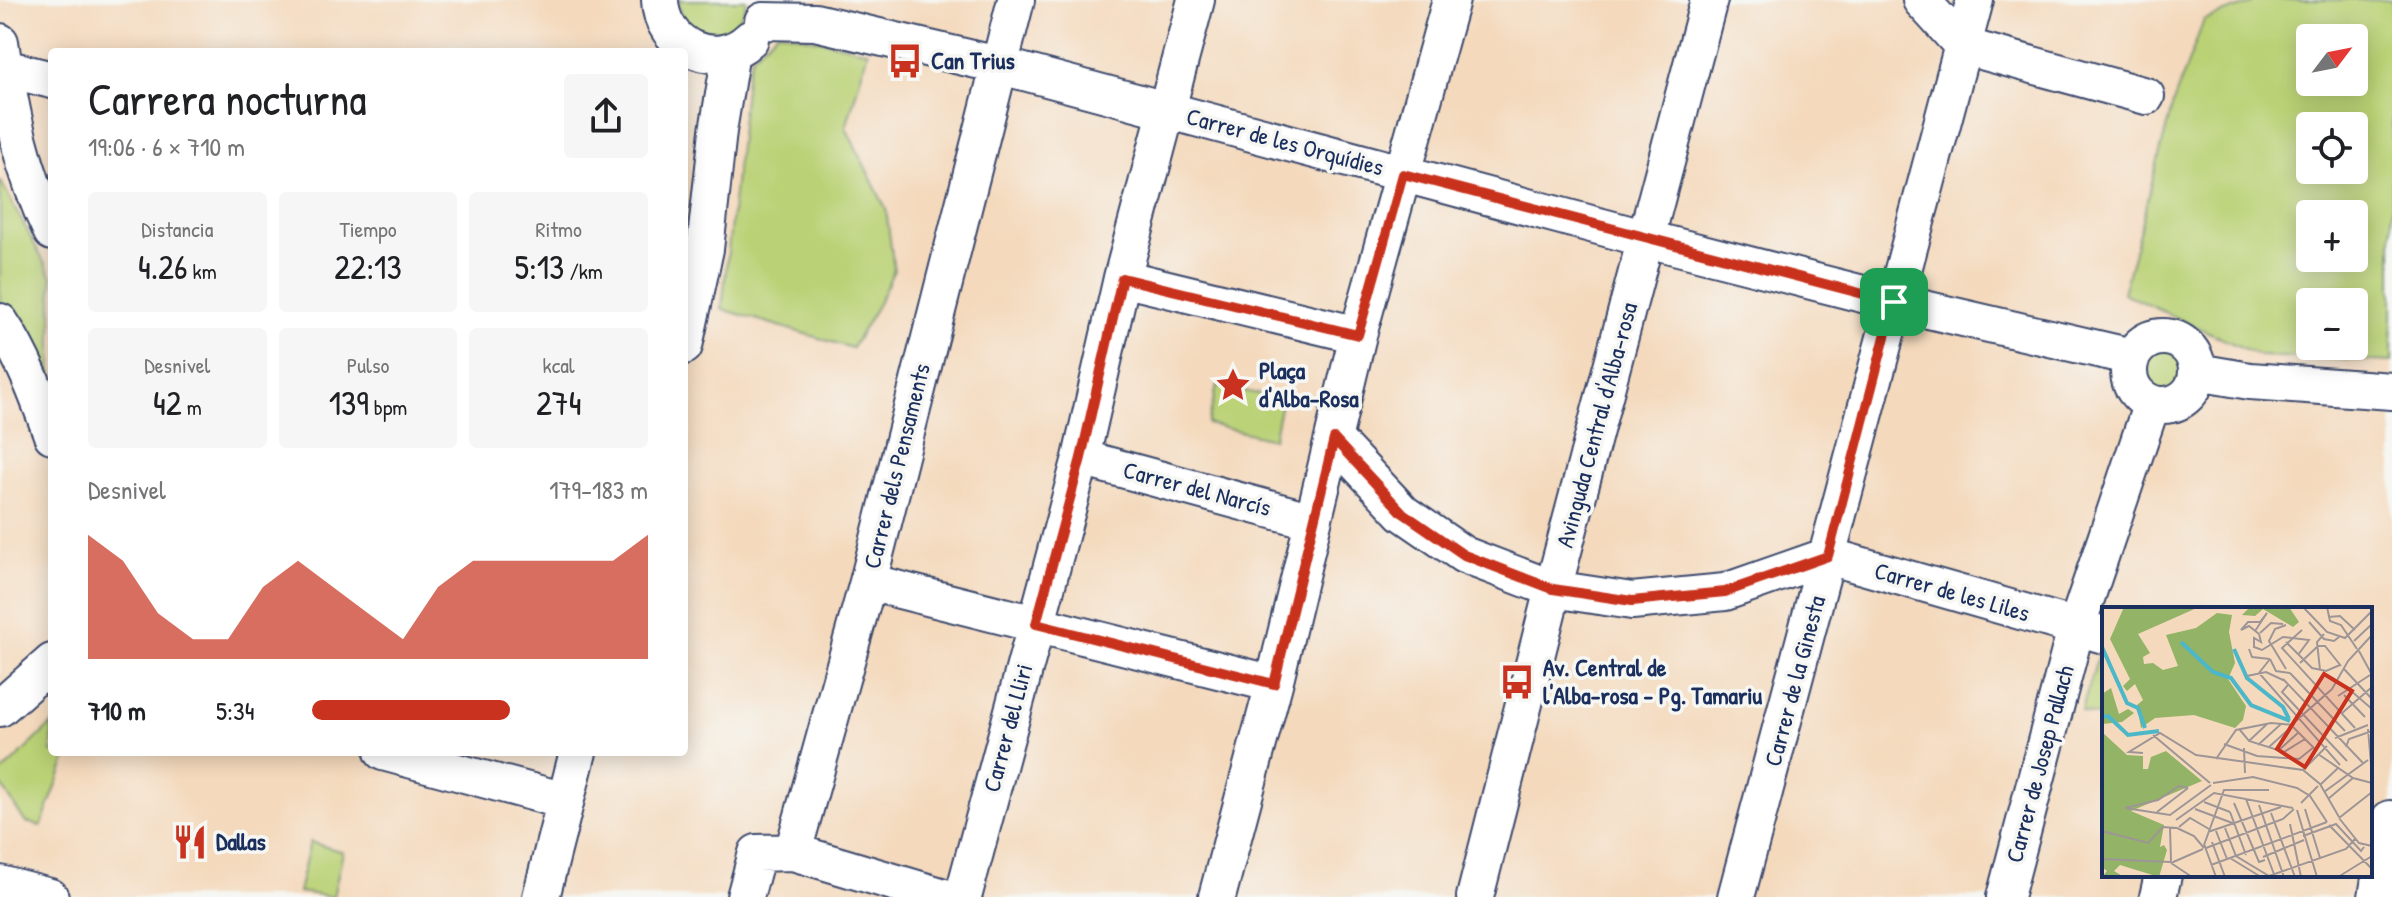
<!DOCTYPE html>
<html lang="es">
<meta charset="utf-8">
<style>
:root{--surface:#fff;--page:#f6f6f6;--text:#202124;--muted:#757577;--accent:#c8321e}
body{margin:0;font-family:"Patrick Hand",sans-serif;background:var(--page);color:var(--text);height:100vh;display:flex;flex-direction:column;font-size:30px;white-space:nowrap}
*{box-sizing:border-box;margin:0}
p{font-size:26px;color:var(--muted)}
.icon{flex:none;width:44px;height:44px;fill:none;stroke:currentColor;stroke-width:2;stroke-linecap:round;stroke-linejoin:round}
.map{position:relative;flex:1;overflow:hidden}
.details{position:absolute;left:48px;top:48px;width:640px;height:708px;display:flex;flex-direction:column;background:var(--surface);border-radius:8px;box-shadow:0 4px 20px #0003}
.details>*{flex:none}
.needle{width:52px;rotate:58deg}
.buttons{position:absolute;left:2296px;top:24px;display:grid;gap:16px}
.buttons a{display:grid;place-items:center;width:72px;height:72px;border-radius:8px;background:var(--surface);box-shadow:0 4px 20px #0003;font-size:40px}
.pin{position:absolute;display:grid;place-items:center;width:68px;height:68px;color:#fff;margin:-34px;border-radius:16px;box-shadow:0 4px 12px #0006}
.round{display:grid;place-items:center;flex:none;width:84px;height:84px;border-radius:8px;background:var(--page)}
.overview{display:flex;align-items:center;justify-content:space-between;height:136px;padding:0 40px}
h1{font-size:44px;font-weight:600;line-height:60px}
.figures{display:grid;grid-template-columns:repeat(3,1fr);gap:12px;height:136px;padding:8px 40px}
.figures div{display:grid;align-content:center;border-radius:8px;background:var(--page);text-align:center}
.figures b{font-size:34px;font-weight:600}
.figures small{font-size:22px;font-weight:400}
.figures p{font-size:22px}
.chart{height:224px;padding:16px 40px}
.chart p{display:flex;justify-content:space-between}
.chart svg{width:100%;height:144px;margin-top:8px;fill:var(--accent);opacity:.7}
ul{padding:0 40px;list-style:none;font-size:26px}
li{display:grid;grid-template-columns:128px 96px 1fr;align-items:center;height:60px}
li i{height:20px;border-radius:10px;background:var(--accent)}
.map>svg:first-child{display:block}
.green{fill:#bad175;stroke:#6a806a;stroke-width:2;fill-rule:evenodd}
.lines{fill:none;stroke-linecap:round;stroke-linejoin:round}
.minor-casing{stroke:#3c486c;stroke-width:40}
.minor{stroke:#fff;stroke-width:36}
.route-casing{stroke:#fff;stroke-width:16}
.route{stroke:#c8321e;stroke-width:10}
.labels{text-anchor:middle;stroke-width:7;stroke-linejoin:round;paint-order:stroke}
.poi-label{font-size:24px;font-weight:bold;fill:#1b2f5e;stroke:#f6f6f2;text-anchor:start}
.street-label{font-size:24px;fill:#1b2f5e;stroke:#f6f6f2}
.inset-river{fill:none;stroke:#4cb7c9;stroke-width:4}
.inset-road{fill:none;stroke:#9d9596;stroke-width:2}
.view{fill:#c8321e;fill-opacity:0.15;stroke:#c8321e;stroke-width:4}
.inset-edge{fill:none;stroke:#1b2f5e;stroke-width:4}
</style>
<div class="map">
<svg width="2392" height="897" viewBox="0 0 2392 897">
<rect width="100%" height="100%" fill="#f6f6f2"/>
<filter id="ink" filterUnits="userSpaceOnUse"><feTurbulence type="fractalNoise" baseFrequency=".0125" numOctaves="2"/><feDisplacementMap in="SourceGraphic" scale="16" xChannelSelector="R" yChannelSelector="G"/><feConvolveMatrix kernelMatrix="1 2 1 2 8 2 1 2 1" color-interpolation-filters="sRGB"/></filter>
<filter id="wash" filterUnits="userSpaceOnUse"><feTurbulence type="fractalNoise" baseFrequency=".006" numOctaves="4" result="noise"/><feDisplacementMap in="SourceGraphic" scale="32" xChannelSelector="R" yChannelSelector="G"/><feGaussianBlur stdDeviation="1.8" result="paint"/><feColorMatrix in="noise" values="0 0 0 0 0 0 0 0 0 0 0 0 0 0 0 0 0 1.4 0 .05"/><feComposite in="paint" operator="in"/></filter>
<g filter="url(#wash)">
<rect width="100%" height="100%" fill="#f4d9bc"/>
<path class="green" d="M679 0H746V2C740 42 680 42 679 0Z
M2254 0H2392V362L2260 356 2123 293 2173 103 2204 20 2251 4ZM2354 38V82H2310V38ZM2354 126V170H2310V126ZM2354 214V258H2310V214ZM2354 302V346H2310V302Z
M778 31 868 51 846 128 886 209 894 270 879 302 852 348 722 309 746 78 752 56Z
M0 180 52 277V397L38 365 0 303Z
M2142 372a23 23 0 1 1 46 0a23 23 0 1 1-46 0Z
M1217 385 1282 399 1273 439 1208 424Z
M2103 641 2104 642V718L2081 711Z
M52 724V752H69L41 826 25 822 0 783V774Z
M310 842 343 852 333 897 298 892Z"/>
</g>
<g filter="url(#ink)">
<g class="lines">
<g class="minor-casing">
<path id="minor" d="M660 0C661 46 716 72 750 39
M1921 0 1963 46 2146 96
M763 21 815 22 998 65 1647 239 1894 302 2132 357
M0 42C10 109 22 171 52 232
M4 68 52 80
M1122 278 1358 335
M0 322C23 356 38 396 52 435
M2129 371a34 34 0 1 1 68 0a34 34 0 1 1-68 0Z
M684 346 705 249 718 131 731 52
M2197 372 2250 381 2392 391
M1334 439 1403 513 1464 555 1553 589 1632 601 1725 592 1828 556 2104 635
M1081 458 1313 521
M868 582 1274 684
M0 708 52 662
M383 752 565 801
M793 852 944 897
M0 884 50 897
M541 897 578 752
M745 897 757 853 793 852 868 582 1016 0
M963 897 1081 458 1122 278 1196 0
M1217 897 1274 684 1358 335 1451 0
M1475 897 1553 589 1709 0
M1736 897 1975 0
M2005 897 2076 628 2152 403
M2158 897 2163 875
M2377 897 2390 819"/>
</g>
<use href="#minor" class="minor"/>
</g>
</g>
<g class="lines" filter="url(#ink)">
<g class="route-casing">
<path id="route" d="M1403 174 1894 302 1828 556 1725 592 1632 601 1553 589 1464 555 1403 513 1334 439 1274 684 1036 624 1081 458 1122 278 1358 335Z"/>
</g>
<use href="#route" class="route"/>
</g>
<defs>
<g id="bus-bare" transform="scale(2.76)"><path d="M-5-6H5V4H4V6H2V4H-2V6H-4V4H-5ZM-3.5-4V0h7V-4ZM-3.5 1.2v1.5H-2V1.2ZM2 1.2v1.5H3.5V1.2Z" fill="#c8321e" stroke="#f6f6f2" stroke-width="2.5" paint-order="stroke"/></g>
<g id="sight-bare" transform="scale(2.76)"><path d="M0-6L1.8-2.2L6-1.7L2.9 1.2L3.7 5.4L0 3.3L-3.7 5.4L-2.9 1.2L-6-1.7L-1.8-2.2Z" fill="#c8321e" stroke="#f6f6f2" stroke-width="2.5" paint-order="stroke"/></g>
<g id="restaurant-bare" transform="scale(2.76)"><path d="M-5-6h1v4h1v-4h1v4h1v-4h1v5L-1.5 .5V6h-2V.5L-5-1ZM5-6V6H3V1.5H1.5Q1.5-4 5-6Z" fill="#c8321e" stroke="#f6f6f2" stroke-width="2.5" paint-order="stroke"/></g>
</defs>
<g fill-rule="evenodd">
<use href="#bus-bare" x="905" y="61"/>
<use href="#sight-bare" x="1233" y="385"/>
<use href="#bus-bare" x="1517" y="682"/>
<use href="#restaurant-bare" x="190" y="842"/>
</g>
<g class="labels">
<g class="poi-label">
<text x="931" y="69">Can Trius</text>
<text x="1259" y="379">Plaça<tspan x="1259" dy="28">d'Alba-Rosa</tspan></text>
<text x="1543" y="676">Av. Central de<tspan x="1543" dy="28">l'Alba-rosa - Pg. Tamariu</tspan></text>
<text x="216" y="850">Dallas</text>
</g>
<g class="street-label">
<text transform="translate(1285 142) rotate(15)" y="8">Carrer de les Orquídies</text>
<text transform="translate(1597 425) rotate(-75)" y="8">Avinguda Central d'Alba-rosa</text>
<text transform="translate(897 466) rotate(-76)" y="8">Carrer dels Pensaments</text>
<text transform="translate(1197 489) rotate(15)" y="8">Carrer del Narcís</text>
<text transform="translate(1952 592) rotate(16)" y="8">Carrer de les Liles</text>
<text transform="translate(1795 681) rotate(-75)" y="8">Carrer de la Ginesta</text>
<text transform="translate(1008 728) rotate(-75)" y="8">Carrer del Lliri</text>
<text transform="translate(2040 764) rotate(-75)" y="8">Carrer de Josep Pallach</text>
</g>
</g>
<g transform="translate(2102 607)">
<rect width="270" height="270" fill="#f4d9bc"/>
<path d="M22 0H97L36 27 48 46 41 50 42 57 51 56 61 63 76 59 64 28 94 21 115 6 130 8 127 25 133 56 126 72 144 99 141 113 133 121 92 108 53 111 39 121 35 98 41 93 33 77 25 84 21 79 28 72 8 32ZM148 0H187L197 15 191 20 161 2 153 9 140 8ZM9 81 17 107 26 102 32 106 20 115 0 117V87ZM0 125 25 148 41 149V162H46L49 150 64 144 100 174 29 204 62 218 58 240 62 238 65 243 57 270 18 258 12 264 22 270H0L5 264 0 260Z" fill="#93b366"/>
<path class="inset-river" d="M79 35 111 65 129 71 149 98 188 114M0 40 25 96 36 101 43 121M132 42 145 71 181 100 187 112M0 110 6 109 26 128 57 124"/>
<path class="inset-road" d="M201 0 225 25 243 31 270 4M225 0 228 14 239 18 255 42M226 10 238 9 253 23M207 15 222 32 232 34 237 30M184 18 173 22 167 34 184 62M200 23 180 41 253 121M153 24 165 6 158 15M158 26 169 16 181 17M157 27 159 35 152 31V40L160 43 181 30 207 33 196 48M157 27 147 19 139 23 146 15H158M252 34 270 17M184 35 210 61 224 64 238 58M216 39H223L239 59M147 42 150 50 168 52M257 44 269 66M168 52 157 66 238 158M168 52 174 64 188 66M198 56 216 39M242 62 270 92M218 63 215 35 222 27M188 66 243 124M145 69 164 65 181 73M181 72 261 156M186 78 180 85 245 154M248 83 270 102M242 88 263 110M236 89 268 68M239 107 270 80M187 120 230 82 246 54 270 28M191 120 214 143M266 122 270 169M138 123 147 134 182 145 203 132M51 128 108 176M233 131 266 118M147 134 165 117M122 137 155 149 197 152 212 140M156 138 179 117M167 140 188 121M244 140 247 132 270 124M142 141 143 166M177 143 197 125M41 146 27 145 58 126 94 148 201 163 218 177 237 210M216 147 251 171 270 176M114 152 134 123 169 116 191 118M201 163 225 139M111 176 151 170 195 181 208 189 225 215M218 178 236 161M222 185 266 153M144 192 173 270M226 192 251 171M102 195 128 205M132 196 157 255 163 253M199 196 216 179M157 198 182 270M23 201 68 208 109 178M23 201 56 193 77 179 86 181M93 202 133 217M203 202 218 251M195 203 215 270M55 205 86 181M128 205 144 248M169 206 193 270M237 211 257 236 270 239M237 211 270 185M74 213 112 186 191 201M188 217 199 270M227 218 270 262M77 220 88 211 107 222M68 221 69 254M123 221 134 249 167 269 244 242 253 232M0 224 46 236 61 220 75 221 92 229 102 241M114 224 125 252M106 225 179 200M201 229 234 217 259 244 262 240M110 235 123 270M102 237 114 270M102 238 122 183H167M104 241 181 212 192 202M161 250 202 233M128 251 159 270M0 252 69 255M69 256 101 242M69 256 90 270M109 258 225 215M236 270 270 249"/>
<path class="view" d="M222 67 250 84 203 160 175 142Z"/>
<rect width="270" height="270" class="inset-edge"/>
</g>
</svg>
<div class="buttons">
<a><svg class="needle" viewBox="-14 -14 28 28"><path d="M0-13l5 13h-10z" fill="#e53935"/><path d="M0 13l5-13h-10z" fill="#757577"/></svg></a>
<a><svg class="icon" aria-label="locate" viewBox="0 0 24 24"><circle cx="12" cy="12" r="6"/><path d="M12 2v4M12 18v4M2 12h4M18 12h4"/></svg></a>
<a>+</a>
<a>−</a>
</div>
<div class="pin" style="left:1894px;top:302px;background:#1e9e55"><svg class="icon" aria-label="arrive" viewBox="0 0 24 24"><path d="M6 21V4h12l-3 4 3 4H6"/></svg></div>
<section class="details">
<div class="overview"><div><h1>Carrera nocturna</h1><p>19:06 · 6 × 710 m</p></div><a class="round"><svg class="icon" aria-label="share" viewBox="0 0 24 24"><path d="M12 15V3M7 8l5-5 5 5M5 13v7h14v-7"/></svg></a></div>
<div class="figures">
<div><p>Distancia</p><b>4.26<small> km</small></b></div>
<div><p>Tiempo</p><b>22:13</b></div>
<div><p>Ritmo</p><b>5:13<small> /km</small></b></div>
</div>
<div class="figures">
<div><p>Desnivel</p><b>42<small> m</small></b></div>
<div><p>Pulso</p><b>139<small> bpm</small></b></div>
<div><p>kcal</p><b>274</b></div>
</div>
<div class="chart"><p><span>Desnivel</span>179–183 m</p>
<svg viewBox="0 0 160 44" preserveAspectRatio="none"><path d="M0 44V6L10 14L20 30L30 38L40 38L50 22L60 14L70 22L80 30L90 38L100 22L110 14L120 14L130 14L140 14L150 14L160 6V44z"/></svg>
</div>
<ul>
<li><b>710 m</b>5:34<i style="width:59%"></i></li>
</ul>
</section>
</div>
